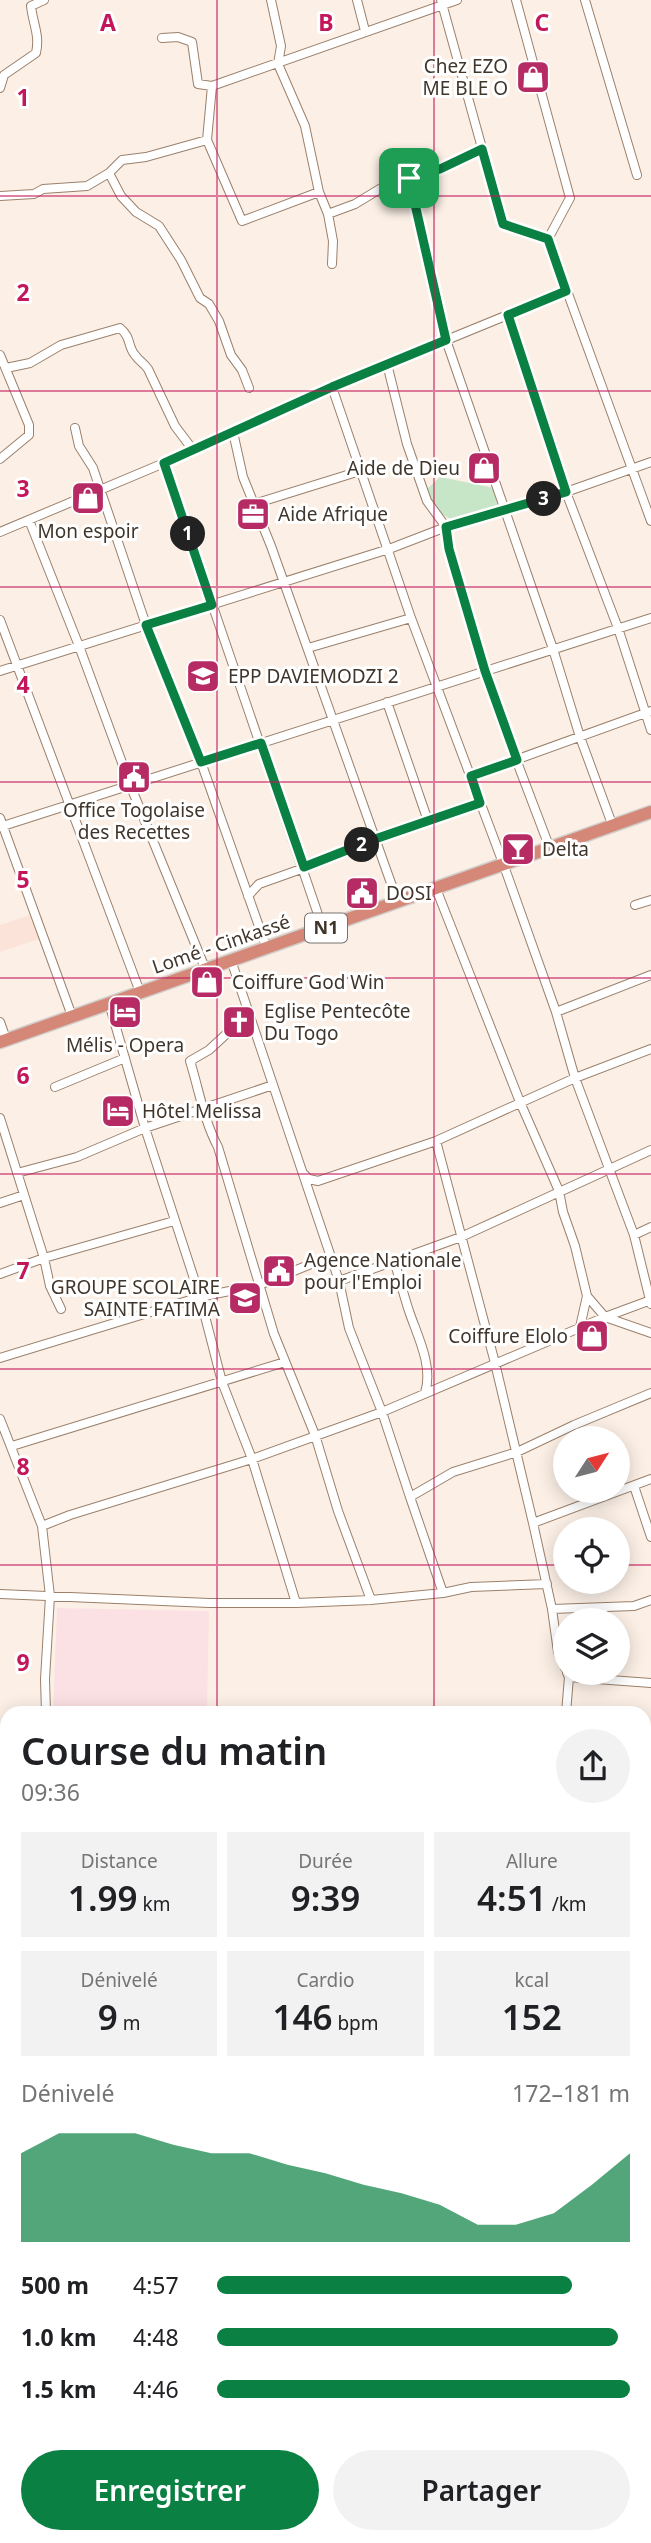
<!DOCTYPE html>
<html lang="fr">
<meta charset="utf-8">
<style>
:root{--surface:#fff;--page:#f2f2f2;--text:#202124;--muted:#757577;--accent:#0b8043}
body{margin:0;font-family:"Noto Sans",sans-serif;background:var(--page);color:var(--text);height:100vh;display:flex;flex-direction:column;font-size:26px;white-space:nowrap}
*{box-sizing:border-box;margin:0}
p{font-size:23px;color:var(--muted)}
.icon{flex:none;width:38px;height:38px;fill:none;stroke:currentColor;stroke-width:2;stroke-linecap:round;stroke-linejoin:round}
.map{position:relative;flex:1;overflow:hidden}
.sheet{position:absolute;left:0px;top:1706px;width:651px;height:838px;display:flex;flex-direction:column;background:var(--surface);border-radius:21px 21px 0 0;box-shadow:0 4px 18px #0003}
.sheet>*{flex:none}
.needle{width:46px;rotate:54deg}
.fabs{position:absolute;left:553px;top:1426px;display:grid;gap:14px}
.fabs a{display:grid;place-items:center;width:77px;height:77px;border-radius:50%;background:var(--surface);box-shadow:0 4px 18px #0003;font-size:35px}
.pin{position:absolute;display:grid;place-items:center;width:60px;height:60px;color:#fff;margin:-30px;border-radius:14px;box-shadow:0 4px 10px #0006}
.km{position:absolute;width:35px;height:35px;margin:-18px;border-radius:50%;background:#222;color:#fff;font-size:19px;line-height:35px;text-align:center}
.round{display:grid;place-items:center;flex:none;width:74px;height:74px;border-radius:37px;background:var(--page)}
.summary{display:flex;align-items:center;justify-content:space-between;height:119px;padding:0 21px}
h1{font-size:38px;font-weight:600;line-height:52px}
.stats{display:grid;grid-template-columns:repeat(3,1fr);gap:10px;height:119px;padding:7px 21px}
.stats div{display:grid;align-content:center;border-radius:0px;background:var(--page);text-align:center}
.stats b{font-size:35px;font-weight:600}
.stats small{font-size:19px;font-weight:400}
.stats p{font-size:19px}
.chart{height:196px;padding:14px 21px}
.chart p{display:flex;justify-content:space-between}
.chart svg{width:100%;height:126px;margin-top:7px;fill:var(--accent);opacity:.7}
.primary-button{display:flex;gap:14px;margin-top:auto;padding:14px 21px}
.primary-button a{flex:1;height:80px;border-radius:42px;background:var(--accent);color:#fff;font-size:28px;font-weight:600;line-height:80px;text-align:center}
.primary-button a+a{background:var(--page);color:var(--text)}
ul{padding:0 21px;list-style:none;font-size:23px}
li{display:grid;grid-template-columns:112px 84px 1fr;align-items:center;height:52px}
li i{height:18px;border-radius:9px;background:var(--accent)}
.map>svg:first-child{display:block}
.education{fill:#fce1e4}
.medical{fill:#fbe3d9}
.green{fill:#c7e5c7}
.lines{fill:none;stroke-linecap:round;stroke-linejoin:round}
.minor-casing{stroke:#9b806b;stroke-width:10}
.tertiary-casing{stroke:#9b806b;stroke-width:12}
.trunk-casing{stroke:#d1cfcc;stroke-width:15}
.minor{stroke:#fff;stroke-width:8}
.tertiary{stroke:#fff;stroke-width:10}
.trunk{stroke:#d68878;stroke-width:12}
.route-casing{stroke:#fff;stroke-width:14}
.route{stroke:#0b8043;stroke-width:9}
.grid{fill:none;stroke:#c2185b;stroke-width:2;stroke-opacity:0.55}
.labels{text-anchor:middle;stroke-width:6;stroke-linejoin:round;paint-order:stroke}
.shield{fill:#fff;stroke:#79726b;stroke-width:2}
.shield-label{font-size:18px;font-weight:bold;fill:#40352b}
.poi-label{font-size:19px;fill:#40352b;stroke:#fff;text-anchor:start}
.street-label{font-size:19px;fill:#40352b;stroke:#fff}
.grid-label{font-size:23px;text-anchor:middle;font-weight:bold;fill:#c2185b;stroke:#fff;stroke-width:6;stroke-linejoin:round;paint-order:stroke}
</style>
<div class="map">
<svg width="651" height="2543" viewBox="0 0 651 2543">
<rect width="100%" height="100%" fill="#fcf0e6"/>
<path class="education" d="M57 1608 209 1611 207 1713H53Z"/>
<path class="medical" d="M30 915 39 939 0 952V925Z"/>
<path class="green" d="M440 477 494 488 498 510 455 522 433 508 426 490Z"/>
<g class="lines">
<g class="minor-casing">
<path id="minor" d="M271 0 281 46 278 64 305 126 319 192 328 214 333 241 332 264
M357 0 365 31
M441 0 503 224 548 239
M516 0 570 198 548 239 651 521
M585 0 637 175
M162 38 178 37 192 42 198 84 212 86
M0 88 4 75 36 53C40 35 33 24 31 6L44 0
M109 173 121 196 136 212 159 226 181 260 200 298 209 304 219 321 231 355 242 370 249 388
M409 178 446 340 553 649 580 737 612 824
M319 192 242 221 207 140 212 86 457 0
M0 196 34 194 43 189 87 186 109 173 122 160 146 157 207 140
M328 214 355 204 383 187 440 169 482 149
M508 315 566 492 618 628 651 730
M0 355 29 425V435L0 459
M387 364 407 444 427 501 446 527 449 549 498 712 549 846
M6 368 30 363 61 345 120 328C132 338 127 346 135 355 139 361 144 363 148 369L175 426 193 450
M332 387 411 618 503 863 556 1012 575 1078 634 1235 651 1304
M75 428 79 446 93 468 146 625 201 762 267 949
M233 432 243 477 271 546 397 900
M164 463 323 929
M254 504 360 471
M29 520 79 646 131 787 205 968
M0 532 164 463 332 387 566 291
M0 620 140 992
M308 648 411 618
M0 671 389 549 446 527 566 492 651 462
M387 702 428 821
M471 776 651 711
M0 818 72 1016
M0 827 651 618
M435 886 520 1102 559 1191 563 1212 575 1246 587 1296 605 1317 651 1333
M248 896 259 884 321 862 375 839 480 803
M635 905 651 900
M231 960 339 1281 349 1328 382 1412 410 1497 453 1472 517 1452 574 1425 651 1393
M109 1003 145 1128 200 1297 222 1382 252 1459 296 1603
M556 1012 651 975
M249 1013 209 1050 190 1061C199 1090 204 1121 218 1147L274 1334 315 1435 338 1511 371 1600
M0 1022 6 1039
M55 1087 125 1058
M0 1118 44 1258 50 1286 61 1309
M436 1141 495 1363 533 1523
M17 1173 77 1157 145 1128 273 1085
M304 1174 309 1179 318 1181 436 1141 575 1078 651 1049
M0 1203 24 1195
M634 1235 651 1227
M394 1261C400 1279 404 1297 410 1314 419 1339 433 1367 425 1393
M0 1274 44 1258 174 1221
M339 1281 461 1237 651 1150
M580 1327 587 1296
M0 1358 200 1297 259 1285 331 1256
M0 1419 42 1526 50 1596 45 1679 46 1713
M12 1446 285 1362
M634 1486 651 1537
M410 1497 443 1593
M42 1526 70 1515 252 1459 382 1412 605 1317 651 1300
M0 1594 209 1603H296L371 1600 443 1593 471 1587 547 1584
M552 1609 634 1606 651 1600
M565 1668 558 1652 552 1609 533 1523 651 1479
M569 1677 651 1683
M566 1713 569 1677 567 1673
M0 1769H7
M644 1780 651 1781
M0 1944 7 1945
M644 1957 651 1955
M0 1990 7 1999
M0 2016 7 2009
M0 2135 7 2142
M644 2461 651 2463"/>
</g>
<g class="tertiary-casing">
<path id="tertiary" d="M644 2505 651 2486
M630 2543 632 2538"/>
</g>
<g class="trunk-casing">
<path id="trunk" d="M0 1042 651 812"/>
</g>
<use href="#minor" class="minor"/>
<use href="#tertiary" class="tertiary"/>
<use href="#trunk" class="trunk"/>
</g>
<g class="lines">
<g class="route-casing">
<path id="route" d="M482 149 503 224 548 239 566 291 508 315 566 492 446 527 449 549 485 671 517 760 471 776 480 803 375 839 304 867 261 743 201 762 146 625 212 605 164 463 332 387 446 340 409 178 440 169Z"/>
</g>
<use href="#route" class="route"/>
</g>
<path class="grid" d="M217 0V1713M434 0V1713M0 196H651M0 391H651M0 587H651M0 782H651M0 978H651M0 1174H651M0 1369H651M0 1565H565M618 1565H651M0 1761H7M644 1761H651M0 1956H7M644 1956H651M0 2152H7M644 2152H651M0 2347H7M644 2347H651M217 2538V2543M434 2538V2543"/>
<defs>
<g id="shop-square" transform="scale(1.75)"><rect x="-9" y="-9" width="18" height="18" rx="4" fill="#b62b64" stroke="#fff"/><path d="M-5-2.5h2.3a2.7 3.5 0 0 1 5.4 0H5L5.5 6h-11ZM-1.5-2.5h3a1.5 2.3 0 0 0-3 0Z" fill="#fff"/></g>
<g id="office-square" transform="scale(1.75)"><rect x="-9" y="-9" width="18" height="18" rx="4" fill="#b62b64" stroke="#fff"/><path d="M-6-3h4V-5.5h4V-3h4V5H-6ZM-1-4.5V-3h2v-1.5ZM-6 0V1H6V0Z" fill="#fff"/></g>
<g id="school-square" transform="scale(1.75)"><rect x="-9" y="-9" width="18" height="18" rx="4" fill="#b62b64" stroke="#fff"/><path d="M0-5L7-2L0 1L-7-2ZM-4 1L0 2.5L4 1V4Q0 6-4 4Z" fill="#fff"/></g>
<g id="civic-square" transform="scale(1.75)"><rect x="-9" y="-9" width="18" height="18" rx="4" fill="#b62b64" stroke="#fff"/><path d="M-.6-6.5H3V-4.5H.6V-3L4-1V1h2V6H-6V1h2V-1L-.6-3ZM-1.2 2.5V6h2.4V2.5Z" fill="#fff"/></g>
<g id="bar-square" transform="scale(1.75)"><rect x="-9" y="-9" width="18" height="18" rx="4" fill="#b62b64" stroke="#fff"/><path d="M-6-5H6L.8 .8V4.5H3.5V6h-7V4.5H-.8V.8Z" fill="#fff"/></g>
<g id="hotel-square" transform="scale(1.75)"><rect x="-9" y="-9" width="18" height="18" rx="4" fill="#b62b64" stroke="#fff"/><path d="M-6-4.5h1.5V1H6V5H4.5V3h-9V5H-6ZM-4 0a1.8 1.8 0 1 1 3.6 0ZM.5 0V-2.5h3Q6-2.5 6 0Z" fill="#fff"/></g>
<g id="church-square" transform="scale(1.75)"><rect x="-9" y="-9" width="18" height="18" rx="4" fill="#b62b64" stroke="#fff"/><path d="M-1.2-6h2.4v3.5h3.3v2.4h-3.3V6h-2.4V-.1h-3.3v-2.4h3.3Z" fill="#fff"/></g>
</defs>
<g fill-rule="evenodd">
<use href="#shop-square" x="533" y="77"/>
<use href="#shop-square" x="484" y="468"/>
<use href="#shop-square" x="88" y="498"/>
<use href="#office-square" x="253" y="514"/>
<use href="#school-square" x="203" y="676"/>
<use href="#civic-square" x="134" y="777"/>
<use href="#bar-square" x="518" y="849"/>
<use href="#civic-square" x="362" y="893"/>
<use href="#shop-square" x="207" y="982"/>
<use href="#hotel-square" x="125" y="1012"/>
<use href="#church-square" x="239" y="1022"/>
<use href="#hotel-square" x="118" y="1111"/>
<use href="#civic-square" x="279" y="1271"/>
<use href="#school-square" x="245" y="1298"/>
<use href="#shop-square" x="592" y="1336"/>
</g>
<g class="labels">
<rect class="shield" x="305" y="913.5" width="42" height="29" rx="5"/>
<g class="shield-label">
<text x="326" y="934">N1</text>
</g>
<g class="poi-label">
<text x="508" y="73" text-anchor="end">Chez EZO<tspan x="508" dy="22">ME BLE O</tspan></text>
<text x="460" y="475" text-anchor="end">Aide de Dieu</text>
<text x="278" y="521">Aide Afrique</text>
<text x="88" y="538" text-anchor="middle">Mon espoir</text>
<text x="228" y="683">EPP DAVIEMODZI 2</text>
<text x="134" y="817" text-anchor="middle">Office Togolaise<tspan x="134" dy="22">des Recettes</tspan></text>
<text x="542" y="856">Delta</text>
<text x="386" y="900">DOSI</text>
<text x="232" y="989">Coiffure God Win</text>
<text x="264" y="1018">Eglise Pentecôte<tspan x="264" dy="22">Du Togo</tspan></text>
<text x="125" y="1052" text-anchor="middle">Mélis - Opera</text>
<text x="142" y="1118">Hôtel Melissa</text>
<text x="304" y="1267">Agence Nationale<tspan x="304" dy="22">pour l'Emploi</tspan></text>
<text x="220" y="1294" text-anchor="end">GROUPE SCOLAIRE<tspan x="220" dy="22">SAINTE FATIMA</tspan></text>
<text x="568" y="1343" text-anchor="end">Coiffure Elolo</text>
</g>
<g class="street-label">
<text transform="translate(221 944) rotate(-19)" y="7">Lomé - Cinkassé</text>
</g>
</g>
<g class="grid-label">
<text x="108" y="31">A</text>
<text x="326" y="31">B</text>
<text x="542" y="31">C</text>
<text x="23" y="106">1</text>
<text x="23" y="301">2</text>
<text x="23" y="497">3</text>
<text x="23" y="693">4</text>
<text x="23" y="888">5</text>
<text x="23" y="1084">6</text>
<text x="23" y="1279">7</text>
<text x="23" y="1475">8</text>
<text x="23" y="1671">9</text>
</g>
</svg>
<div class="fabs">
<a><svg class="needle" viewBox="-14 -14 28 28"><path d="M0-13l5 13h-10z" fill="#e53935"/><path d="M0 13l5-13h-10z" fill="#757577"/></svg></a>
<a><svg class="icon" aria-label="locate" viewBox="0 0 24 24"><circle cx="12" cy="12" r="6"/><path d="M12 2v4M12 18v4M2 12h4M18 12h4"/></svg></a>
<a><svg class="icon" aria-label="layers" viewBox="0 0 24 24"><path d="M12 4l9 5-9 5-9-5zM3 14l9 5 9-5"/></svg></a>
</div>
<div class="pin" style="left:409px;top:178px;background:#1e9e55"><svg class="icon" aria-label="arrive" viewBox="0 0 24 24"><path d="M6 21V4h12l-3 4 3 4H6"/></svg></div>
<b class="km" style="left:188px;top:534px">1</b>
<b class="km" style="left:362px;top:845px">2</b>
<b class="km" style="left:544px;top:499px">3</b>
<section class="sheet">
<div class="summary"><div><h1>Course du matin</h1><p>09:36</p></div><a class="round"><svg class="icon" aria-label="share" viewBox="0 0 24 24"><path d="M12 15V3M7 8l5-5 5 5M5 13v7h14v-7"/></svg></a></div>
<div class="stats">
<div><p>Distance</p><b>1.99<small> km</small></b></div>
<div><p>Durée</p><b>9:39</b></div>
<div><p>Allure</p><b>4:51<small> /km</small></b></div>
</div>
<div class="stats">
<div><p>Dénivelé</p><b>9<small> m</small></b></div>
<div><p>Cardio</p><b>146<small> bpm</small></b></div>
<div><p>kcal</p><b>152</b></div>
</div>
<div class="chart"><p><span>Dénivelé</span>172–181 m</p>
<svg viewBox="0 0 160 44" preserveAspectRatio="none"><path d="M0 44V13L10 6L20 6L30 6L40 10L50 13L60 13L70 17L80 20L90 24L100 27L110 31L120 38L130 38L140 34L150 24L160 13V44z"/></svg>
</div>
<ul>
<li><b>500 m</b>4:57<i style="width:86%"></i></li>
<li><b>1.0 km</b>4:48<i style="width:97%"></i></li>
<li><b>1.5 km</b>4:46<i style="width:100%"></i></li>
</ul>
<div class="primary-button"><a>Enregistrer</a><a>Partager</a></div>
</section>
</div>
